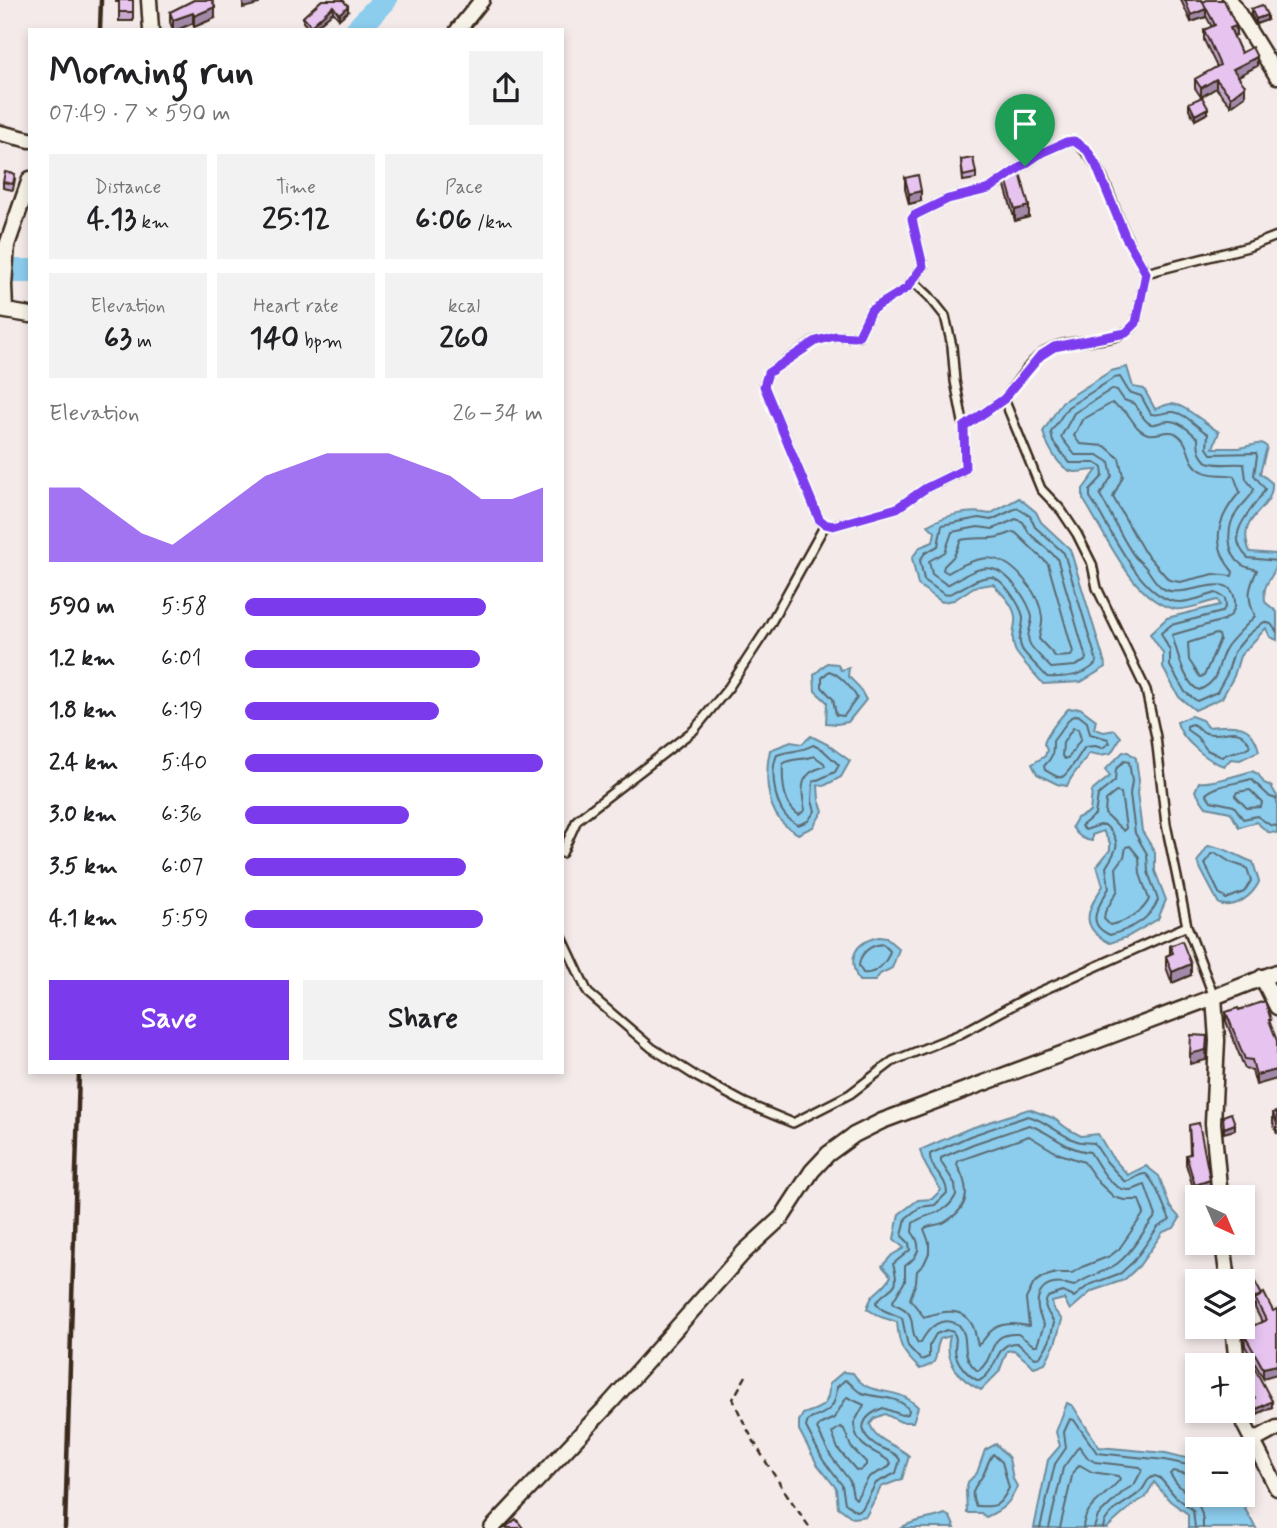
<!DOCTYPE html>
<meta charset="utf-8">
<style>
:root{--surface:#fff;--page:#f2f2f2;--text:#202124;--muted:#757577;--accent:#7c3aed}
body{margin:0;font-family:Mynerve,sans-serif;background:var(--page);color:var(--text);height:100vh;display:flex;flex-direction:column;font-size:26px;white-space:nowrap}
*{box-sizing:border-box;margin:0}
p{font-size:23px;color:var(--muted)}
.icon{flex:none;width:38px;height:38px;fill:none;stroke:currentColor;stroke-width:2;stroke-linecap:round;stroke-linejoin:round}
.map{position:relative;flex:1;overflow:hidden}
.side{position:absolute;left:28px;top:28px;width:536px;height:1046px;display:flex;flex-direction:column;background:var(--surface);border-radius:0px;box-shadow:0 4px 10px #0003}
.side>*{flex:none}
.needle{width:46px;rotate:136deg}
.tools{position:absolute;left:1185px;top:1185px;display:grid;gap:14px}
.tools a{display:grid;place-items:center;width:70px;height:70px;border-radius:0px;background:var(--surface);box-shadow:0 4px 10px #0003;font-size:35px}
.pin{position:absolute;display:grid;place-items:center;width:60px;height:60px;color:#fff;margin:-72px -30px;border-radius:50% 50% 50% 0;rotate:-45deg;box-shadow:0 0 7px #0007}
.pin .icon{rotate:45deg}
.round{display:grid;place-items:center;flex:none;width:74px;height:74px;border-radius:0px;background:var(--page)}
.head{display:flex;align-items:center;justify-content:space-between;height:119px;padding:0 21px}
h1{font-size:38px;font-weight:700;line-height:52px}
.stats{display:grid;grid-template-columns:repeat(3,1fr);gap:10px;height:119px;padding:7px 21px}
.stats div{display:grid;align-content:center;border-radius:0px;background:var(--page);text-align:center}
.stats b{font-size:30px;font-weight:700}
.stats small{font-size:19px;font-weight:400}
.stats p{font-size:19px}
.chart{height:196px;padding:14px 21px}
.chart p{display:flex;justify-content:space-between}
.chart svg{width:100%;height:126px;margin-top:7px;fill:var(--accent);opacity:.7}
.action{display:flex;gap:14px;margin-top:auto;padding:14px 21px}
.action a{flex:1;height:80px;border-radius:0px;background:var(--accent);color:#fff;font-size:28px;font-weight:700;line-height:80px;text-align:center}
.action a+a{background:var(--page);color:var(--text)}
ul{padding:0 21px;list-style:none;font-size:23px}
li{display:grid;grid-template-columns:112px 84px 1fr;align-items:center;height:52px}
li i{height:18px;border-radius:9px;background:var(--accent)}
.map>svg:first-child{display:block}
.water{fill:#8ccced;stroke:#6c8b9a;stroke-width:2}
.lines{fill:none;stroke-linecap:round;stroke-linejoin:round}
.shore{stroke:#5b6b71;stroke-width:2}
.river{stroke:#8ccced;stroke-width:24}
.service-casing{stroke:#3b2a1e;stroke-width:12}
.minor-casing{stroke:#3b2a1e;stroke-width:19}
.path{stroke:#3b2a1e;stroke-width:2.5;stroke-dasharray:7 5;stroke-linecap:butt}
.service{stroke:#f7f3e8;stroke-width:7}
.minor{stroke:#f7f3e8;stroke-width:14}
.rail{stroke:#3b2a1e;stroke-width:4.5}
.wall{fill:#c7a9ce;stroke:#3b2a1e;stroke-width:2}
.shaded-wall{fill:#a289a8;stroke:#3b2a1e;stroke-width:2}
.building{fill:#e7c4f0;stroke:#3b2a1e;stroke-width:2}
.route-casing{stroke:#fff;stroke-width:14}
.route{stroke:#7c3aed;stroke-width:9}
</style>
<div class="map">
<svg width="1277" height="1528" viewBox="0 0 1277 1528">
<rect width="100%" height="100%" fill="#f4eaea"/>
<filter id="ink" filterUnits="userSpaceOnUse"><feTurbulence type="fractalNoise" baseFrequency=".0143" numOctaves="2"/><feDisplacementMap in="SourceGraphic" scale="14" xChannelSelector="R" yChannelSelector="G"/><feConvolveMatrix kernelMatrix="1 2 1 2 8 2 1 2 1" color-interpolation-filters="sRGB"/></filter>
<g filter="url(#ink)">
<path class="water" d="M1127 367 1133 387 1144 389 1155 409C1159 408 1168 403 1172 404 1184 404 1207 425 1219 432L1213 448H1239L1262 443 1267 447 1260 473 1272 483C1274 513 1234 514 1250 552L1275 554C1277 578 1269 574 1265 589 1264 593 1265 598 1265 602L1277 612V640L1270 637 1266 628 1240 656 1234 676 1222 698 1195 710 1179 697 1163 668V653L1150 634 1167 618 1220 605 1218 600C1205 602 1189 611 1175 609 1133 602 1105 532 1083 499V489L1097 470C1090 470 1081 472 1074 472 1059 470 1047 445 1043 432L1062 402 1111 371Z
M1019 498 1036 512 1041 522 1070 549 1106 667 1081 682 1043 684C1037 676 1017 656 1015 650 1011 639 1014 632 1015 622 1017 607 1002 594 993 584L974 587 954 600 942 602 918 585 912 558 920 547 933 542 935 532 928 525C946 515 970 509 990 514Z
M827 663 837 664 841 670 849 668 848 676 859 687 866 700 848 722 837 724 826 723 827 702 815 691 814 675Z
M1080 708 1096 720 1094 729 1104 732 1115 730 1121 737 1111 753 1100 755 1089 753C1083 765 1072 773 1067 786L1057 784 1037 774 1032 764 1045 756 1047 750 1044 744C1047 732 1060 718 1068 709Z
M1191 716 1202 720 1208 727C1233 725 1252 721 1259 751L1240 760 1231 759 1224 766C1207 761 1180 738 1177 722Z
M811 736 827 744 850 761 841 777 824 786 818 785 819 800 823 811 813 827 798 834C792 830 784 826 780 820 766 803 765 772 770 750L791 742 802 744Z
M1123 752H1128L1136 758 1139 781 1137 793 1142 831 1155 852V871L1166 900 1158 919 1127 937 1110 943C1078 927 1087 910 1103 886L1097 866 1110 850V843L1103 831 1092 835V841C1083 840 1076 834 1072 827L1077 818 1090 812 1092 791 1110 776 1105 770Z
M1252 771 1258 774 1264 783 1271 786 1277 796V833L1268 832 1256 822 1239 827 1230 812 1206 807 1195 791 1199 782C1207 784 1242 774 1252 771Z
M1208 846C1224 846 1238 857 1253 862L1259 882C1252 896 1236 909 1219 904L1197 862Z
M879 937 886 938 899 949 892 968 880 974 875 981H859C847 959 854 942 879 937Z
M1029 1109 1053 1118 1068 1129 1081 1136 1098 1134 1111 1156 1128 1175 1146 1166 1159 1176 1170 1207 1180 1218 1174 1228 1163 1232 1139 1266 1124 1280 1092 1291 1070 1310 1064 1299 1052 1302 1053 1308 1062 1320 1055 1344 1045 1363 1034 1367 1014 1350 1007 1351 999 1372 981 1390C960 1380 943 1361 950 1336L940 1339C932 1357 943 1362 920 1369 902 1352 899 1346 897 1322L881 1317 867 1309C873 1288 882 1293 891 1276L882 1266 892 1255 904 1248 894 1239 899 1214 918 1200 932 1199 941 1190C933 1176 924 1167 920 1150L968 1129Z
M843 1372 853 1373C871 1401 893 1382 918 1407L913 1422H901L885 1414 875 1418 870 1424C876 1442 896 1444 909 1456L902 1479 881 1487 866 1516 853 1518 838 1507 836 1488 817 1464 799 1430V1421L803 1414C821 1408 830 1406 829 1384Z
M1067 1403 1073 1406 1099 1447 1166 1453 1197 1461V1494L1241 1495 1245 1509 1256 1528H1188V1514L1170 1501 1154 1482 1146 1497 1134 1504 1107 1528H1034L1048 1460 1060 1446 1056 1432Z
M996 1444 1009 1458 1013 1479 1017 1486C1011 1503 1002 1510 986 1517L981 1513H967L966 1491 968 1482 977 1473 985 1450Z
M945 1514 950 1517 955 1528H901C914 1519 931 1520 945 1514Z"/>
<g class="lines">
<path class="shore" d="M1112 389 1117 390 1124 400 1135 404C1154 440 1154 416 1175 422 1184 424 1191 433 1198 438 1198 473 1220 462 1244 464L1246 479 1254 489C1251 498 1242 504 1237 512 1226 526 1226 554 1242 565 1247 568 1253 568 1257 570 1249 588 1246 596 1255 616 1246 626 1236 635 1228 645 1215 663 1223 680 1199 690 1184 684 1177 650 1172 635L1224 620 1231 615 1235 607C1237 563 1186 601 1164 589 1156 585 1152 576 1147 569 1143 564 1139 561 1135 557 1121 538 1112 515 1100 495L1112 476 1109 462 1098 455H1075L1061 437 1074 413Z
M1112 403C1117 407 1126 411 1129 416 1135 424 1138 431 1148 434 1157 436 1168 429 1175 433 1192 442 1185 462 1202 471 1212 477 1224 473 1234 476L1240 492C1218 517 1209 543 1233 572L1232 576 1214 574 1180 582 1169 580 1143 550 1113 497 1123 476 1119 458 1105 446 1080 444 1074 436 1082 420Z
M1017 508 1030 516 1035 527 1064 553 1097 662C1086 676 1065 678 1047 677 1042 671 1025 655 1022 649 1016 638 1024 628 1023 617 1021 606 1002 576 990 577 972 578 961 592 945 595L924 580 920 560 925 553 938 546 942 525 979 518 991 520Z
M1016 519 1023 522 1029 533 1057 558 1086 658 1085 661 1075 666 1051 668C1047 663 1032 649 1030 644 1025 636 1032 626 1032 617 1030 606 1024 597 1017 588 992 556 977 569 947 585L932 574 929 561 945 552 952 532 978 527 993 529Z
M1013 532 1016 533 1048 564 1073 652 1071 656 1056 657 1039 639C1040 632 1043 624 1042 617 1041 604 1034 592 1026 582 1001 550 980 554 948 573L943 570 944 566 954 556 961 540C982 536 992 542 1013 532Z
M1277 561 1248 558C1221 532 1254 511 1265 489L1254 475 1257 456 1256 453 1211 454 1207 448 1208 434C1197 428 1187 414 1174 412 1166 411 1160 416 1151 414L1141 396 1129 392 1120 377 1114 378 1068 407 1051 432 1053 442 1070 463H1095L1102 467 1103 476 1090 490V497C1109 525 1141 601 1179 602 1191 602 1205 596 1216 593L1225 598 1226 606 1222 612 1171 625 1161 633 1170 651V666L1185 692 1197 701 1217 692 1227 674 1234 652 1248 635 1264 622 1271 624 1277 632
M1216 634 1219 635 1220 639 1204 676 1200 677 1189 660 1188 643Z
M829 671C839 674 852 688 857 698L844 716 836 715 833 699 822 687V678Z
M1078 715 1087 722 1090 734 1108 739 1110 743 1102 748 1095 746 1085 747C1080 753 1069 774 1062 777 1058 779 1049 772 1045 770L1044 766C1053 757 1053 754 1053 741L1071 717Z
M1192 724C1198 726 1200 731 1206 733 1223 739 1240 720 1250 746 1241 753 1231 750 1222 757L1207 750 1197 737 1187 730V726Z
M1073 728 1078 729 1081 739 1069 757 1065 759 1062 756 1063 743Z
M813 745 823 750 839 765 835 772 813 782 812 801 815 811 808 821 798 825C793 822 788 819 785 815 774 801 770 770 777 755 791 750 801 752 813 745Z
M814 756 824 763 825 766C820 769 813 769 809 774 799 782 803 799 805 810L799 815C783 805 782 781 783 764 792 757 804 761 814 756Z
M1124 761 1129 762 1132 781 1130 794 1135 833 1147 854 1148 872 1158 900C1150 920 1131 929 1110 935 1083 923 1100 905 1109 888L1106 867C1117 850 1123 842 1105 825H1100L1085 830 1081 826 1095 815 1098 795 1115 781 1116 769Z
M1250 790 1262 802 1261 807 1247 808 1235 796 1237 792Z
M1116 792 1121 793 1126 828 1124 831 1105 814 1106 800Z
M1277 799 1270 797 1251 779C1236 784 1218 784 1206 794L1211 801 1234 806 1243 819 1257 816 1270 825 1277 826
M1130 846 1139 857 1140 874 1149 899C1143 913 1125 922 1110 925L1104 919 1105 912 1118 890 1116 868 1124 857 1126 847Z
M1216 853 1230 862 1247 868 1251 881 1244 892 1226 899 1219 893 1205 864 1211 854Z
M883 944 890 951C887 963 875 975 863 973L859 966C860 953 870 945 883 944Z
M1028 1116C1047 1121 1059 1135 1077 1141 1082 1143 1088 1142 1094 1143L1106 1161 1124 1181C1133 1183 1137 1173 1146 1174 1157 1184 1163 1206 1170 1220L1158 1227 1134 1261 1121 1273 1089 1285 1074 1297 1063 1292 1048 1297C1041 1307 1050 1314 1054 1323L1049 1342 1040 1357 1035 1358 1017 1343C994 1342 999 1371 979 1381 968 1376 955 1362 955 1349 955 1341 958 1339 953 1332L947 1330 936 1334 929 1346V1357L921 1360 908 1346 902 1318 883 1310 876 1303C889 1284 902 1293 893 1264L910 1250 909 1243 902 1236 906 1218 920 1207 935 1205 947 1193C947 1177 929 1169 930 1154L970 1136Z
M1029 1125C1051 1132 1065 1150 1090 1152 1098 1164 1111 1191 1129 1190 1135 1190 1140 1186 1145 1185L1156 1216C1143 1230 1134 1251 1118 1263 1105 1273 1088 1275 1074 1286 1042 1277 1029 1296 1044 1325L1037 1345H1033L1018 1334C986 1332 997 1358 978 1371 957 1354 972 1340 959 1325 941 1315 929 1327 921 1342L918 1343C906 1326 921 1314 894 1304L893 1301 905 1281V1266C919 1256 923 1246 912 1232L913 1223C929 1211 945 1217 956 1195L955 1184 941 1162V1158L973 1144Z
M1029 1136 1057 1153 1084 1162 1099 1183 1114 1197 1124 1200H1139L1144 1213 1119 1249 1110 1256 1082 1267 1072 1273H1056L1043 1277 1034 1283 1026 1299 1029 1326C1016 1324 1001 1321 990 1332 985 1337 983 1342 978 1345 976 1340 976 1335 974 1329 965 1305 942 1311 924 1317L910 1299 916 1282 917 1271 924 1264 929 1253V1242L924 1229C930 1224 938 1226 945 1222 971 1207 970 1188 957 1165L958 1161Z
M845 1380C852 1383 854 1390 862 1393 878 1399 899 1395 909 1410L908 1414 902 1415 883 1408C862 1416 855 1431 876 1445 885 1451 895 1451 900 1460L896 1473 876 1483 862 1509 856 1511 845 1503 842 1485 823 1460 806 1427 808 1420C827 1413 836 1409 837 1387Z
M847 1397 864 1405 854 1423C856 1451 876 1449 891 1463L889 1467 869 1477 856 1499 853 1496 850 1481 830 1455 817 1429 819 1425 834 1418Z
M840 1427 844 1429 851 1447 866 1462V1465L860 1471 856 1470 838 1449 832 1433Z
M993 1454 1002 1462 1009 1488C999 1508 995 1507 976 1506 968 1490 976 1487 983 1475 987 1468 988 1460 993 1454Z
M1197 1476 1173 1471 1170 1474C1184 1499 1204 1494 1203 1528
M1040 1528 1055 1464 1066 1448 1064 1432 1070 1419 1074 1420 1097 1453 1165 1460 1197 1467
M1049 1528 1063 1468 1079 1446 1088 1458 1095 1462 1140 1467 1142 1470 1134 1485 1124 1491 1098 1516 1094 1528
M1060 1528 1073 1472 1080 1465 1092 1472 1118 1476 1120 1479C1108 1496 1084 1504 1083 1528
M1103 1528C1105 1511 1128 1503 1140 1492 1147 1486 1145 1479 1155 1476L1160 1478 1175 1496 1193 1510 1195 1528"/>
<path class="river" d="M357 30 385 0
M0 271H30"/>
<g class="service-casing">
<path id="service" d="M913 281 929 296 945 316 952 346 955 381 964 427
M1004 399 964 427 965 469 926 488 897 508 833 526 825 525 819 519 764 385 768 373 815 341 835 336 854 337 859 335 871 310 907 288 923 266 912 219 915 215 948 199 989 189 1041 153 1066 142 1074 141C1105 164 1111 205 1127 238 1132 250 1140 261 1146 273
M562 853 577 820 694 730 729 687 769 626 825 525
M562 937 588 993 652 1048 697 1077 745 1103 793 1123 850 1094 893 1061 960 1034 1030 996 1187 926
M1214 997 1187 926 1166 824 1156 737 1146 690 1097 588 1092 564 1077 534 1061 510 1041 489 1004 399C1019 381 1031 357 1053 347 1077 337 1120 346 1136 323L1146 273 1248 247 1277 236"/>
</g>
<g class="minor-casing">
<path id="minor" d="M149 0 151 30
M1230 0 1277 76
M458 30 482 0
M0 133 30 140
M0 310 30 315
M5 310 4 285 7 245 30 179
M1262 977 1277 1007
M1214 997 1217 1040 1213 1123 1220 1197
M1223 1242 1228 1281
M1233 1326 1237 1365
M1242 1410 1244 1424 1277 1488
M1253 1441 1277 1428
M492 1528 610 1403 744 1252 782 1217 812 1171 828 1154 854 1135 882 1121 1214 997 1277 972"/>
</g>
<path class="path" d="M746 1376 733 1399C753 1446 781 1486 810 1528"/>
<use href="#service" class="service"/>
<use href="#minor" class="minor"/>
<path class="rail" d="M100 30 101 0
M65 1528 79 1073"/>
</g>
<path class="wall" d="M116 0H133V21H119V2H116Z
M194 0 215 18 194 27 193 23 177 30H173L170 22V12Z
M322 0 348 11 339 19 333 12 312 30H310L303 22V17Z
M1181 0H1202L1203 4 1236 35 1233 36 1241 53 1257 66 1238 76 1245 96 1231 106 1216 88 1201 97 1195 88V79L1217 67 1204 40V30L1212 27 1206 16V17L1191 22Z
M1251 9 1267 20 1256 24 1251 15Z
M1189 103 1208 113 1195 120 1189 109Z
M961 160 976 173V179L963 181Z
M1005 175 1029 217 1015 221 1005 186Z
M905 178 921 201 909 204 905 189Z
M15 179 13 190 3 188V182Z
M1170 946 1191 975 1172 983 1166 967V956L1170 954Z
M1265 1001 1256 1085 1252 1070 1245 1069 1226 1021V1012L1239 1010Z
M1277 1112V1134L1273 1123V1113Z
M1189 1125 1210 1189 1195 1194 1186 1164V1155L1190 1154Z
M1242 1197 1253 1207V1215L1246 1216V1225Z
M1245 1287 1262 1295 1273 1311 1263 1378 1245 1346 1244 1330 1262 1322 1255 1308V1304L1252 1306 1245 1292Z
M1244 1366 1272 1407 1257 1414 1252 1405V1400L1249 1393 1244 1372Z"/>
<path class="shaded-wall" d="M243 0H259V4L243 8Z
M333 6V12L311 30V26Z
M348 6V11L339 19V14Z
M215 7V18L194 27V16Z
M1206 9V17L1191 22V15Z
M193 13V23L177 30H173V20Z
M1267 15V20L1256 24V19Z
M1236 26V35L1230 38V28Z
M1257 57V66L1233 79V69Z
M1216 79V88L1201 97V88Z
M1245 86V96L1231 106V97Z
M1208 108V113L1195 120V115Z
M921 191V201L909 204V194Z
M1029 206V217L1015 221V210Z
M1191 964V975L1172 983V972Z
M1207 1036 1206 1060 1190 1064V1054Z
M1277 1070V1079L1256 1085V1075Z
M1235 1124V1130L1224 1133V1128Z
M1210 1180V1189L1195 1194V1185Z
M1246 1218V1225L1242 1226V1219Z
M1277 1365V1374L1263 1378V1368Z
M1272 1401V1407L1257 1414V1409Z"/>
<path class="building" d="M119 0H133V12H119Z
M194 0H212L215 7 194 16 193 13 173 20 170 12Z
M322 0H343L348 6 339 14 333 6 311 26 303 17Z
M1185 0H1202L1206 9 1191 15Z
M1207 0H1224L1236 26 1230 28 1241 53 1252 47 1257 57 1233 69 1245 86 1231 97 1216 79 1201 88 1195 79 1220 65 1204 30 1215 25 1203 2Z
M1262 5 1267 15 1256 19 1251 9Z
M1202 97 1208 108 1195 115 1189 103Z
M973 158 976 173 963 176 961 160Z
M1019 169 1029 206 1015 210 1005 175Z
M5 172 15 174 13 184 3 182Z
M918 175 921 191 909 194 905 178Z
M1182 941 1191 964 1172 972 1166 956 1173 953 1170 946Z
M1265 1001 1271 1020H1269L1277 1041V1070L1256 1075 1252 1060 1245 1059 1226 1012 1238 1008 1239 1010Z
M1191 1035 1207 1036 1206 1050 1190 1054Z
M1277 1112V1124L1273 1113Z
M1231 1113 1235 1124 1224 1128 1223 1116Z
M1199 1123 1210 1180 1195 1185 1186 1155 1191 1154 1189 1125Z
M1250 1192 1253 1207 1244 1209 1246 1218 1242 1219V1197L1229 1196Z
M1255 1282 1262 1295 1252 1301 1245 1287Z
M1264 1293 1273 1311 1277 1309V1365L1263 1368 1245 1336 1244 1330 1266 1320 1255 1298Z
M1246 1352 1272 1401 1257 1409 1252 1400 1255 1398 1249 1388 1244 1366 1246 1363Z
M516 1519 523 1528H507L506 1527Z"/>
</g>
<g class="lines" filter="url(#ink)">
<g class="route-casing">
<path id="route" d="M1074 141 1087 150 1096 165 1126 238 1146 273 1136 323 1126 333 1054 347 1040 356 1004 399 964 427 965 469 926 488 897 508 833 526 825 524 819 519 764 386 768 373 816 341 835 336 854 337 859 335 871 310 907 288 923 266 912 219 915 215 948 199 989 189 1041 153 1066 142Z"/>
</g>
<use href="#route" class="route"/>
</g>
</svg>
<div class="tools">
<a><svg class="needle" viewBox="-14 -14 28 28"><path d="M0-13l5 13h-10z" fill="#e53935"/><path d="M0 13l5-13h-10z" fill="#757577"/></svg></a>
<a><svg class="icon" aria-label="layers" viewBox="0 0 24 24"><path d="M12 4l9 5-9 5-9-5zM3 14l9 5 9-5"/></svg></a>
<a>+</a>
<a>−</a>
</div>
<div class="pin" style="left:1025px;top:166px;background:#1e9e55"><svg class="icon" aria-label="arrive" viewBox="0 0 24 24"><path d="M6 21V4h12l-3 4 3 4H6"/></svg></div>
<section class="side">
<div class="head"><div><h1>Morning run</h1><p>07:49 · 7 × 590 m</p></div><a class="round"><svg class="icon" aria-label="share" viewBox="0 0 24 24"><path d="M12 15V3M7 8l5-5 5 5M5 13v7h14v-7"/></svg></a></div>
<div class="stats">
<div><p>Distance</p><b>4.13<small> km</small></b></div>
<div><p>Time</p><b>25:12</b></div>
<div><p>Pace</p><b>6:06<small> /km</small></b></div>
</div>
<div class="stats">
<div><p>Elevation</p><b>63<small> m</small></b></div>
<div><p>Heart rate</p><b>140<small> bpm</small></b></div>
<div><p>kcal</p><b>260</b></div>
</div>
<div class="chart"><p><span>Elevation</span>26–34 m</p>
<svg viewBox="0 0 160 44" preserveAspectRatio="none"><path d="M0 44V18L10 18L20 26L30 34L40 38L50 30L60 22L70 14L80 10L90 6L100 6L110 6L120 10L130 14L140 22L150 22L160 18V44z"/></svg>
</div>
<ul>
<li><b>590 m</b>5:58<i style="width:81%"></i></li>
<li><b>1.2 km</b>6:01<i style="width:79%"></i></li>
<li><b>1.8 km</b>6:19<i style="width:65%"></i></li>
<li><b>2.4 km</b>5:40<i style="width:100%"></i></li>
<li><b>3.0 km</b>6:36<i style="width:55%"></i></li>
<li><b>3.5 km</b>6:07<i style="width:74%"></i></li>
<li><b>4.1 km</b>5:59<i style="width:80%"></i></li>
</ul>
<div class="action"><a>Save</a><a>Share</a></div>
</section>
</div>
